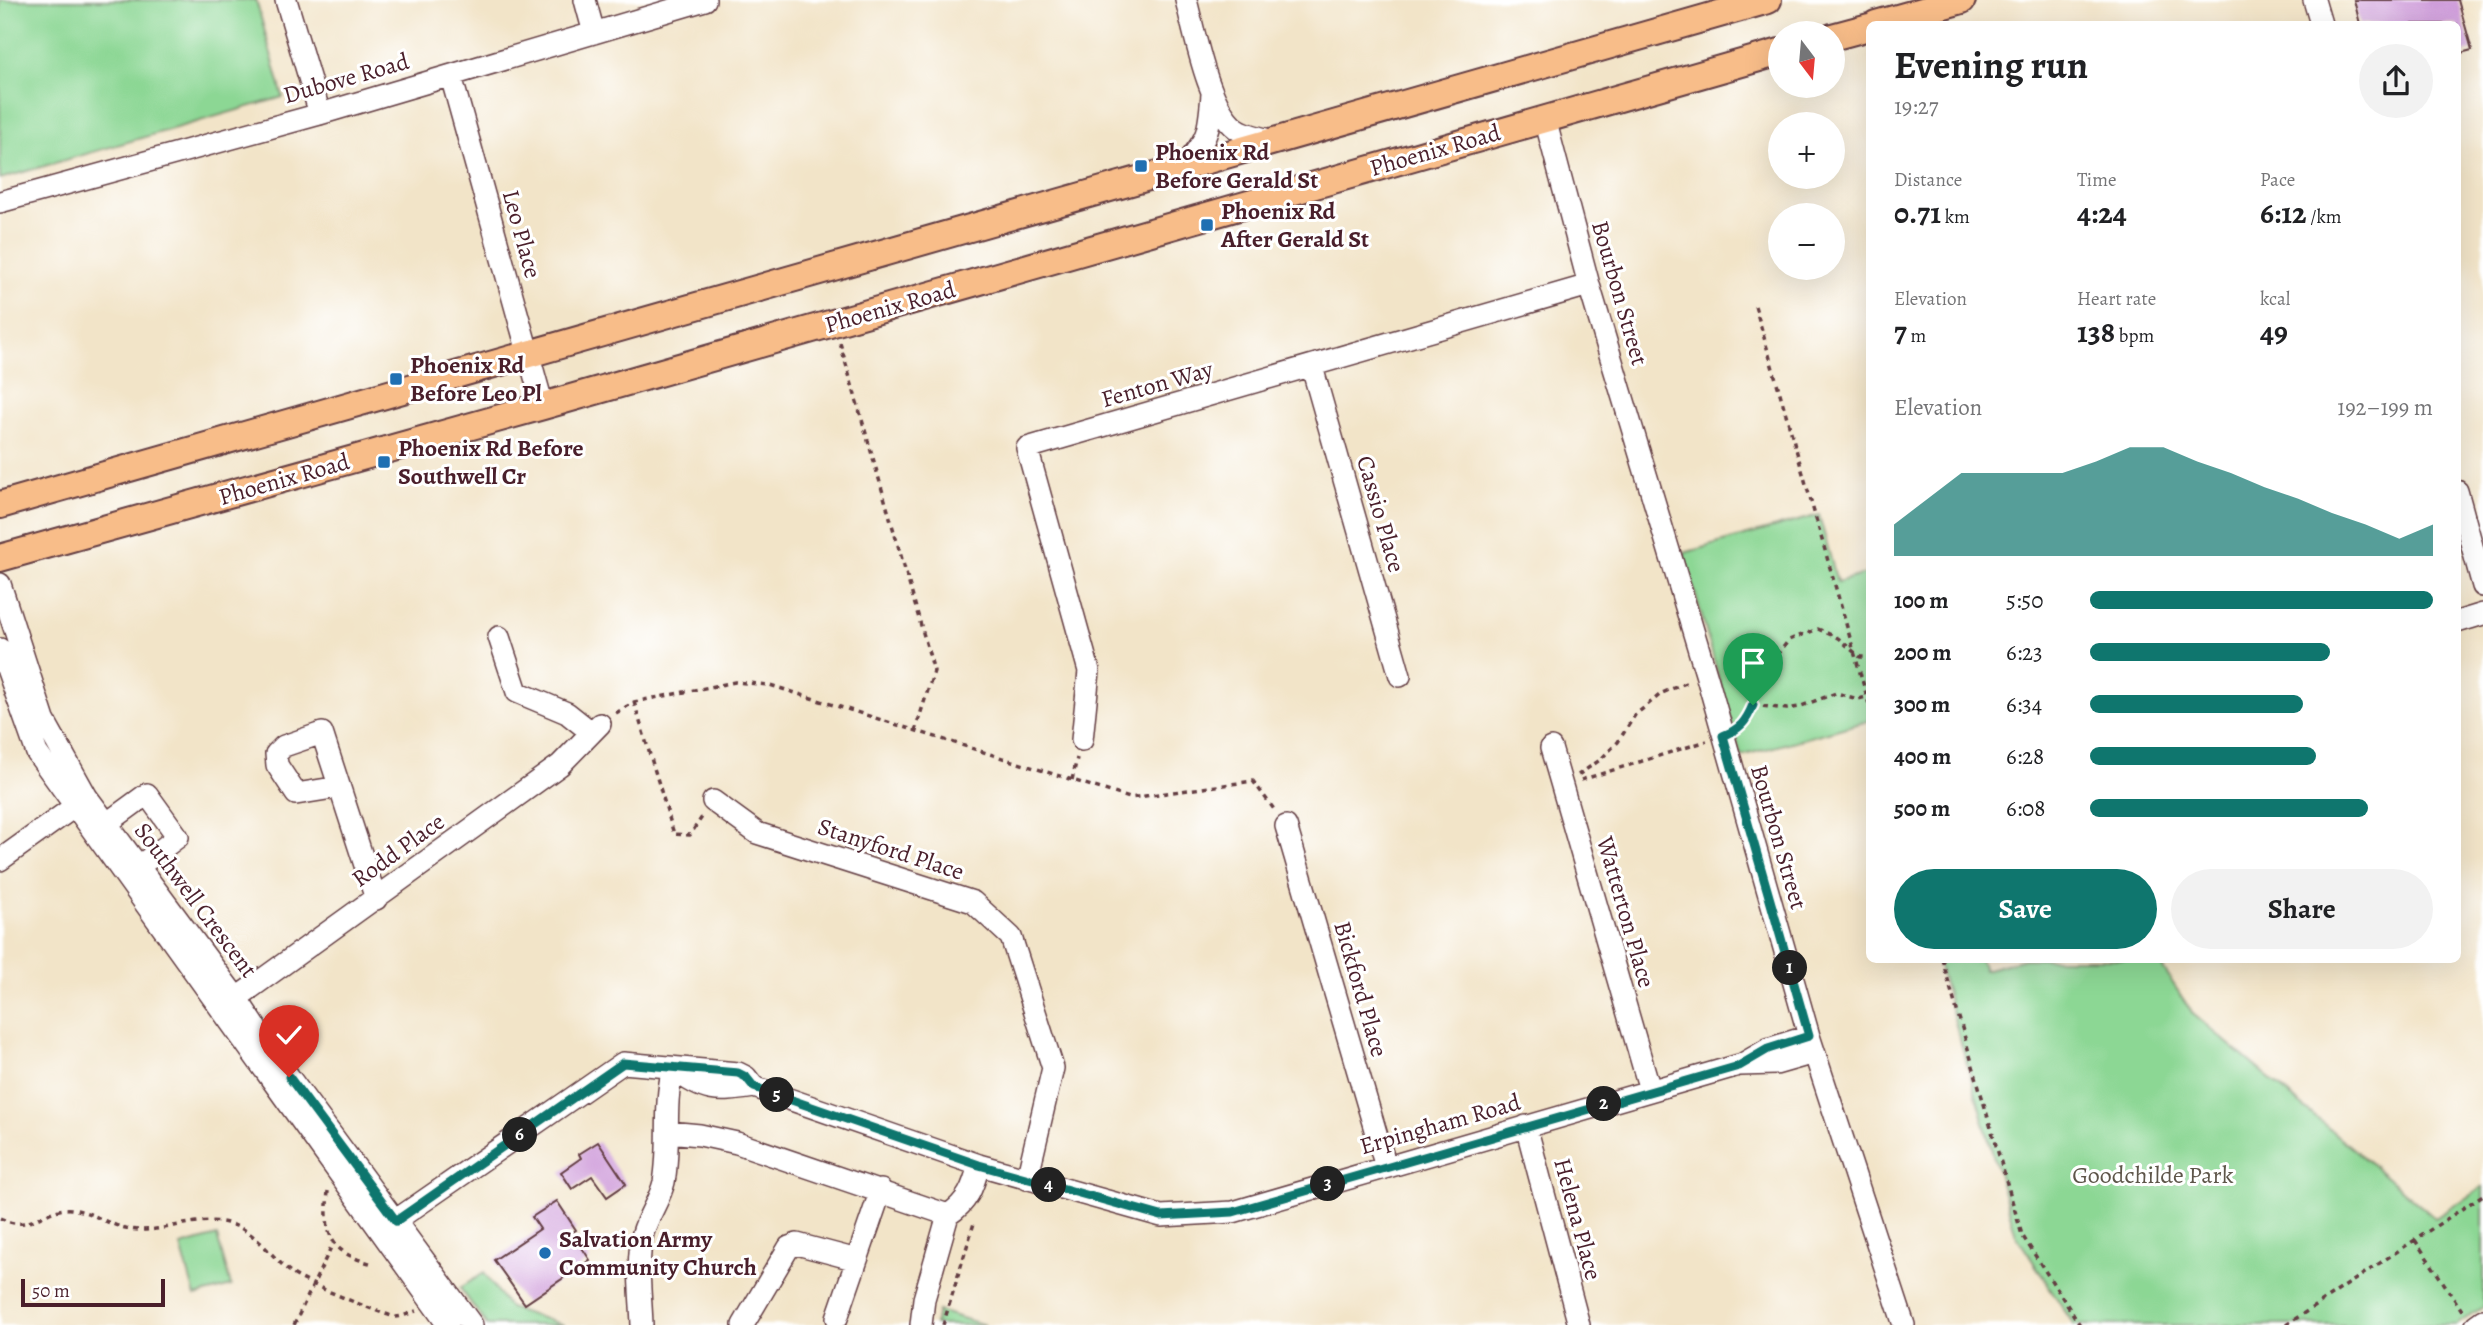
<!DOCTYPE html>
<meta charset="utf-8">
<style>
:root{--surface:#fff;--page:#f2f2f2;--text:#202124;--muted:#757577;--accent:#0f766e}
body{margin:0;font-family:Alegreya,serif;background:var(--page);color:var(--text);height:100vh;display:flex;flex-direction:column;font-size:26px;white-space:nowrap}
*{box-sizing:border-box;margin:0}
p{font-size:23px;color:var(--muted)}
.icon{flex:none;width:38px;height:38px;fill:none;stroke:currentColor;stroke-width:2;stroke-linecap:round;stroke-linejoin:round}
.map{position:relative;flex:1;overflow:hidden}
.sheet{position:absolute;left:1866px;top:21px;width:595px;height:942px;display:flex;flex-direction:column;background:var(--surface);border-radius:10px;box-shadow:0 7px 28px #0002}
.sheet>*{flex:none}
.needle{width:46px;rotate:164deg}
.tools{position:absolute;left:1768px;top:21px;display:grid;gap:14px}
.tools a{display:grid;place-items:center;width:77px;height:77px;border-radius:50%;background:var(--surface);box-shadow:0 7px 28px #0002;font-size:35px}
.scale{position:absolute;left:21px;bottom:18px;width:144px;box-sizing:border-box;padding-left:7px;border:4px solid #4a1f2b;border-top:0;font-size:19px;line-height:24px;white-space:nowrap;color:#4a1f2b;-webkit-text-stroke:5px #fff;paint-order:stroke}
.pin{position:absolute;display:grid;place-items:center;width:60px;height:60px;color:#fff;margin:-72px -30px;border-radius:50% 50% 50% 0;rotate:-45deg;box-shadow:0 0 7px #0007}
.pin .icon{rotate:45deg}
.km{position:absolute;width:35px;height:35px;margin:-18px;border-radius:50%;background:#222;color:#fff;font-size:19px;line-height:35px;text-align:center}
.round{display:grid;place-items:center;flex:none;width:74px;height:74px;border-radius:37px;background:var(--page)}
.head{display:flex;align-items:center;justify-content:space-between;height:119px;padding:0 28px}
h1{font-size:38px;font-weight:700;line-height:52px}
.metrics{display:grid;grid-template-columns:repeat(3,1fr);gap:10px;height:119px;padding:7px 28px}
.metrics div{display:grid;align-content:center}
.metrics b{font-size:30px;font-weight:700}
.metrics small{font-size:19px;font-weight:400}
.metrics p{font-size:19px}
.chart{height:196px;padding:14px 28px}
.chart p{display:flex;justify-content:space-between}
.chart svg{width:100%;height:126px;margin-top:7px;fill:var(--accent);opacity:.7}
.primary-button{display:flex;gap:14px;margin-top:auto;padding:14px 28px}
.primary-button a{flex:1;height:80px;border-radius:42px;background:var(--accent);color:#fff;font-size:28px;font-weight:700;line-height:80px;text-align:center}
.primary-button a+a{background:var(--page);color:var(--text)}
ul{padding:0 28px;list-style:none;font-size:23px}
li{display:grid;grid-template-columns:112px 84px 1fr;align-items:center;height:52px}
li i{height:18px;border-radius:9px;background:var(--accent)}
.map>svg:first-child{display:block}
.green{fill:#8cd794;stroke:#6b7b60;stroke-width:2}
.building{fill:#cf9cda}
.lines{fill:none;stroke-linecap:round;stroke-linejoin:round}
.minor-casing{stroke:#633d43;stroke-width:24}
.major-casing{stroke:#633d43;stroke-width:30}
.path{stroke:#633d43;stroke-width:3.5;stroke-dasharray:5 5;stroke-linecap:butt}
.minor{stroke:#fff;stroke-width:21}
.major{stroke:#f8bd89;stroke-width:26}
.route-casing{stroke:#fff;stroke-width:14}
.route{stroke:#0f766e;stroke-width:9}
.poi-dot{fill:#1f6fb2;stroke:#fff;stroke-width:2.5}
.labels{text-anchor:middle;stroke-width:6;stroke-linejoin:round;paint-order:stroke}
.street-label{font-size:24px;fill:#4a1f2b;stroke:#fff}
.poi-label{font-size:24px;font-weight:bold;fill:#4a1f2b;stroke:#fff;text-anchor:start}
.park-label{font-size:24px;fill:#5e564a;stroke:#fff}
</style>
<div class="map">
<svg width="2483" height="1325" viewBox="0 0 2483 1325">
<rect width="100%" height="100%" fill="#fff"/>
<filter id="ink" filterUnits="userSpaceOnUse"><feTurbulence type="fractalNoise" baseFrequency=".0143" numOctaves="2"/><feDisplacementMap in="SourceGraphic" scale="14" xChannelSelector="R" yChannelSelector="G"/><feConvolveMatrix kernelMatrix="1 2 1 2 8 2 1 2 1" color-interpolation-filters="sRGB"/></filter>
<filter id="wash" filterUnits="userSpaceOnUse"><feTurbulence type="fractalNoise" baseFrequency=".00686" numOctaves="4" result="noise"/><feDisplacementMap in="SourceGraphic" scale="28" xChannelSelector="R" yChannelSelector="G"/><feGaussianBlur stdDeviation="1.57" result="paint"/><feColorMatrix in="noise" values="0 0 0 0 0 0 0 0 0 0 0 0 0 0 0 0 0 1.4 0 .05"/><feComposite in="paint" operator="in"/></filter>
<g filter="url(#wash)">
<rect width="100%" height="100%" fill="#f2e4c8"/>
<path class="green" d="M0 0H256L283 97 0 179Z
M1819 515 1837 582 1869 573V723L1868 721 1741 756 1684 553Z
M1937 959H1980L1984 970 2024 959H2157L2193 1014 2435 1218 2483 1187V1307L2456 1325H2074L2016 1235Z
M217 1236 231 1286 195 1296 181 1246Z
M484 1273 509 1308 564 1325H487L460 1288Z
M938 1311 985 1325H935Z"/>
<g id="blocks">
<path class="building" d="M2354 0H2458L2472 50 2457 54V24H2360Z
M598 1142 626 1184 607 1197 592 1176 572 1189 561 1172 581 1158 579 1154Z
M557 1201 576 1230 562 1239 567 1246 577 1240 590 1260 525 1304 494 1260 540 1229 532 1217Z"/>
</g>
</g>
<g filter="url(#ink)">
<use href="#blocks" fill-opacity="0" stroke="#633d43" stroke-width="2"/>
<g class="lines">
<g class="minor-casing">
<path id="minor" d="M286 0 320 114
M585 0 594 33
M1186 0C1195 34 1208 107 1236 128 1245 135 1260 137 1272 141
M2314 0 2321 24
M451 76 543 406
M1545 119 1589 285 1707 677 1809 1036 1904 1325
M1184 166C1209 138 1209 131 1212 94
M0 202 320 114 705 0
M1312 367 1400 676
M2457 491 2483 586
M0 584 44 720 87 797 237 999 289 1077 472 1325
M2457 622 2483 614
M499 637 517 692 567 713 591 732
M0 649 37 753 448 1325
M1082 740 1089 671 1027 448 1589 285
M1551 748 1650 1090
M339 787 296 794 277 765 276 754 284 746 322 733 376 899
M713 801 757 833 973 902 1011 937 1053 1068 1027 1179
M106 824 147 794 178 837 138 867
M1286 826 1386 1167
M0 860 85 799
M227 1005 560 765 600 724
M1744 1063 1768 1049 1809 1036
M673 1069C705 1093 715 1093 754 1087L979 1165 1161 1216 1233 1212 1739 1065 1776 1064 1814 1053
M1526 1126 1579 1325
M668 1132 700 1135 737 1143 948 1215C968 1202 973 1187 979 1165
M386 1227 623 1063 738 1073 746 1077 754 1087
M837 1318 881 1190
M642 1325C641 1295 636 1262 643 1233 648 1215 660 1200 664 1182 671 1144 663 1106 673 1069
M743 1325 789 1247 797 1244 857 1260
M921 1325 924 1299 948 1215
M2476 1325 2483 1320"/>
</g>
<g class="major-casing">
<path id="major" d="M1876 24 1962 0
M1832 37 1869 27
M0 505 1768 0
M0 558 543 406 1780 52"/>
</g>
<path class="path" d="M1755 306 1869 704
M840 343 934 671 915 731
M634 702 674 834 690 835 702 817
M1753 705 1787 709 1799 707 1836 693 1858 699 1867 697
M616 713 634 702 735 682 770 685 1130 798 1253 781 1276 812
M1742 725 1753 705 1757 680 1789 640 1818 629 1838 638 1860 657H1869
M1578 775 1600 760 1618 742 1635 715 1662 693 1688 682
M1072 780 1077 758
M1581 780 1707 741
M1942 959 2022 1235 2080 1325
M328 1191C324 1236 329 1252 373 1264
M0 1218C5 1220 10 1223 15 1223 35 1226 50 1207 71 1209 96 1212 112 1230 142 1230 174 1230 205 1213 236 1226 260 1236 273 1259 293 1274 301 1281 386 1316 396 1317 402 1317 410 1313 416 1311
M2415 1240 2463 1312
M294 1325 333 1243
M943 1325 975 1220
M2286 1325 2483 1195"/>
<use href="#minor" class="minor"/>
<use href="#major" class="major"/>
</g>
</g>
<g class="lines" filter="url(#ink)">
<g class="route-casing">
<path id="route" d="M289 1077 396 1221 623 1063 738 1073 746 1077 754 1087 979 1165 1161 1216 1233 1212 1739 1066 1768 1049 1809 1036 1723 736C1740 729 1746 722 1753 705"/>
</g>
<use href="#route" class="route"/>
</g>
<g class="poi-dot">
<rect x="1134" y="159" width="14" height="14" rx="3.5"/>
<rect x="1200" y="218" width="14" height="14" rx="3.5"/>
<rect x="389" y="372" width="14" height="14" rx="3.5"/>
<rect x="377" y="455" width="14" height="14" rx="3.5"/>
<circle cx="545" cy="1253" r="7"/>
</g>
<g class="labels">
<g class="street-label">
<text transform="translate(346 78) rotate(-16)" y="8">Dubove Road</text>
<text transform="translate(1435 150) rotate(-16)" y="8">Phoenix Road</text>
<text transform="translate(522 234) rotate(75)" y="8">Leo Place</text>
<text transform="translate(1620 293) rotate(74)" y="8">Bourbon Street</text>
<text transform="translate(890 307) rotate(-16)" y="8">Phoenix Road</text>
<text transform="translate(1157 384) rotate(-16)" y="8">Fenton Way</text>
<text transform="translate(284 479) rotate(-16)" y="8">Phoenix Road</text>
<text transform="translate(1381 514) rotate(74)" y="8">Cassio Place</text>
<text transform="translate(1779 837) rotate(74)" y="8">Bourbon Street</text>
<text transform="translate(891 849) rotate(18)" y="8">Stanyford Place</text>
<text transform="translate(398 850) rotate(-36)" y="8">Rodd Place</text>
<text transform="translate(196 900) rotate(53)" y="8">Southwell Crescent</text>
<text transform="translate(1626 912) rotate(74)" y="8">Watterton Place</text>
<text transform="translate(1361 989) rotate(74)" y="8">Bickford Place</text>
<text transform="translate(1440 1124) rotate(-16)" y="8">Erpingham Road</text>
<text transform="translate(1578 1219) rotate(75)" y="8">Helena Place</text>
</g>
<g class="poi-label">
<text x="1155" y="160">Phoenix Rd<tspan x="1155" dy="28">Before Gerald St</tspan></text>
<text x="1221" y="219">Phoenix Rd<tspan x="1221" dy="28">After Gerald St</tspan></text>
<text x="410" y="373">Phoenix Rd<tspan x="410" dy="28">Before Leo Pl</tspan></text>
<text x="398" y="456">Phoenix Rd Before<tspan x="398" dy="28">Southwell Cr</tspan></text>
<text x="559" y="1247">Salvation Army<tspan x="559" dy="28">Community Church</tspan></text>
</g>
<g class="park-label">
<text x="2153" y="1183">Goodchilde Park</text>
</g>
</g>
</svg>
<div class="tools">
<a><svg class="needle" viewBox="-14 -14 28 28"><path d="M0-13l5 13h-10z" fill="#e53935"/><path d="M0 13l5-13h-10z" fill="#757577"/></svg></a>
<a>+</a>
<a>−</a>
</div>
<div class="scale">50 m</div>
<div class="pin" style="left:1753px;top:705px;background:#1e9e55"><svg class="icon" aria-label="arrive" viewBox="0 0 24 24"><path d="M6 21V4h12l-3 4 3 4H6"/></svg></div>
<div class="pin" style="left:289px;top:1077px;background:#d93025"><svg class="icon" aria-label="check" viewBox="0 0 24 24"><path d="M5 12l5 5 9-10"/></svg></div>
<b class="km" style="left:1790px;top:968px">1</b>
<b class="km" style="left:1604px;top:1104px">2</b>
<b class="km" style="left:1328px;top:1184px">3</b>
<b class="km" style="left:1049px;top:1185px">4</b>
<b class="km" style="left:777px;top:1095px">5</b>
<b class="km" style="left:520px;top:1135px">6</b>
<section class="sheet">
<div class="head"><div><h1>Evening run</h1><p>19:27</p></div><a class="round"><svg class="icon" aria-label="share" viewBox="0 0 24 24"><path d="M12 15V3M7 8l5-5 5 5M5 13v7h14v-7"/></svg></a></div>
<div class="metrics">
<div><p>Distance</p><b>0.71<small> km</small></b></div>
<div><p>Time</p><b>4:24</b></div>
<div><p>Pace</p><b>6:12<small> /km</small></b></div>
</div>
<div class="metrics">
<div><p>Elevation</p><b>7<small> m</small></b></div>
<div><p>Heart rate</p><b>138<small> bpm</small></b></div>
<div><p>kcal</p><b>49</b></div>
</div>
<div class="chart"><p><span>Elevation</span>192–199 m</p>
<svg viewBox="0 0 160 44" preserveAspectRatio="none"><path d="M0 44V33L10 24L20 15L30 15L40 15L50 15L60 11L70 6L80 6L90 11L100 15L110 20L120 24L130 29L140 33L150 38L160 33V44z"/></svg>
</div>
<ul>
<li><b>100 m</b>5:50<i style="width:100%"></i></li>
<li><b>200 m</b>6:23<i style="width:70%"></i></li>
<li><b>300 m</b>6:34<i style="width:62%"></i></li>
<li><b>400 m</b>6:28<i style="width:66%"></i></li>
<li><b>500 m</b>6:08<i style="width:81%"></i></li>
</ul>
<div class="primary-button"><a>Save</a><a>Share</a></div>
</section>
</div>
